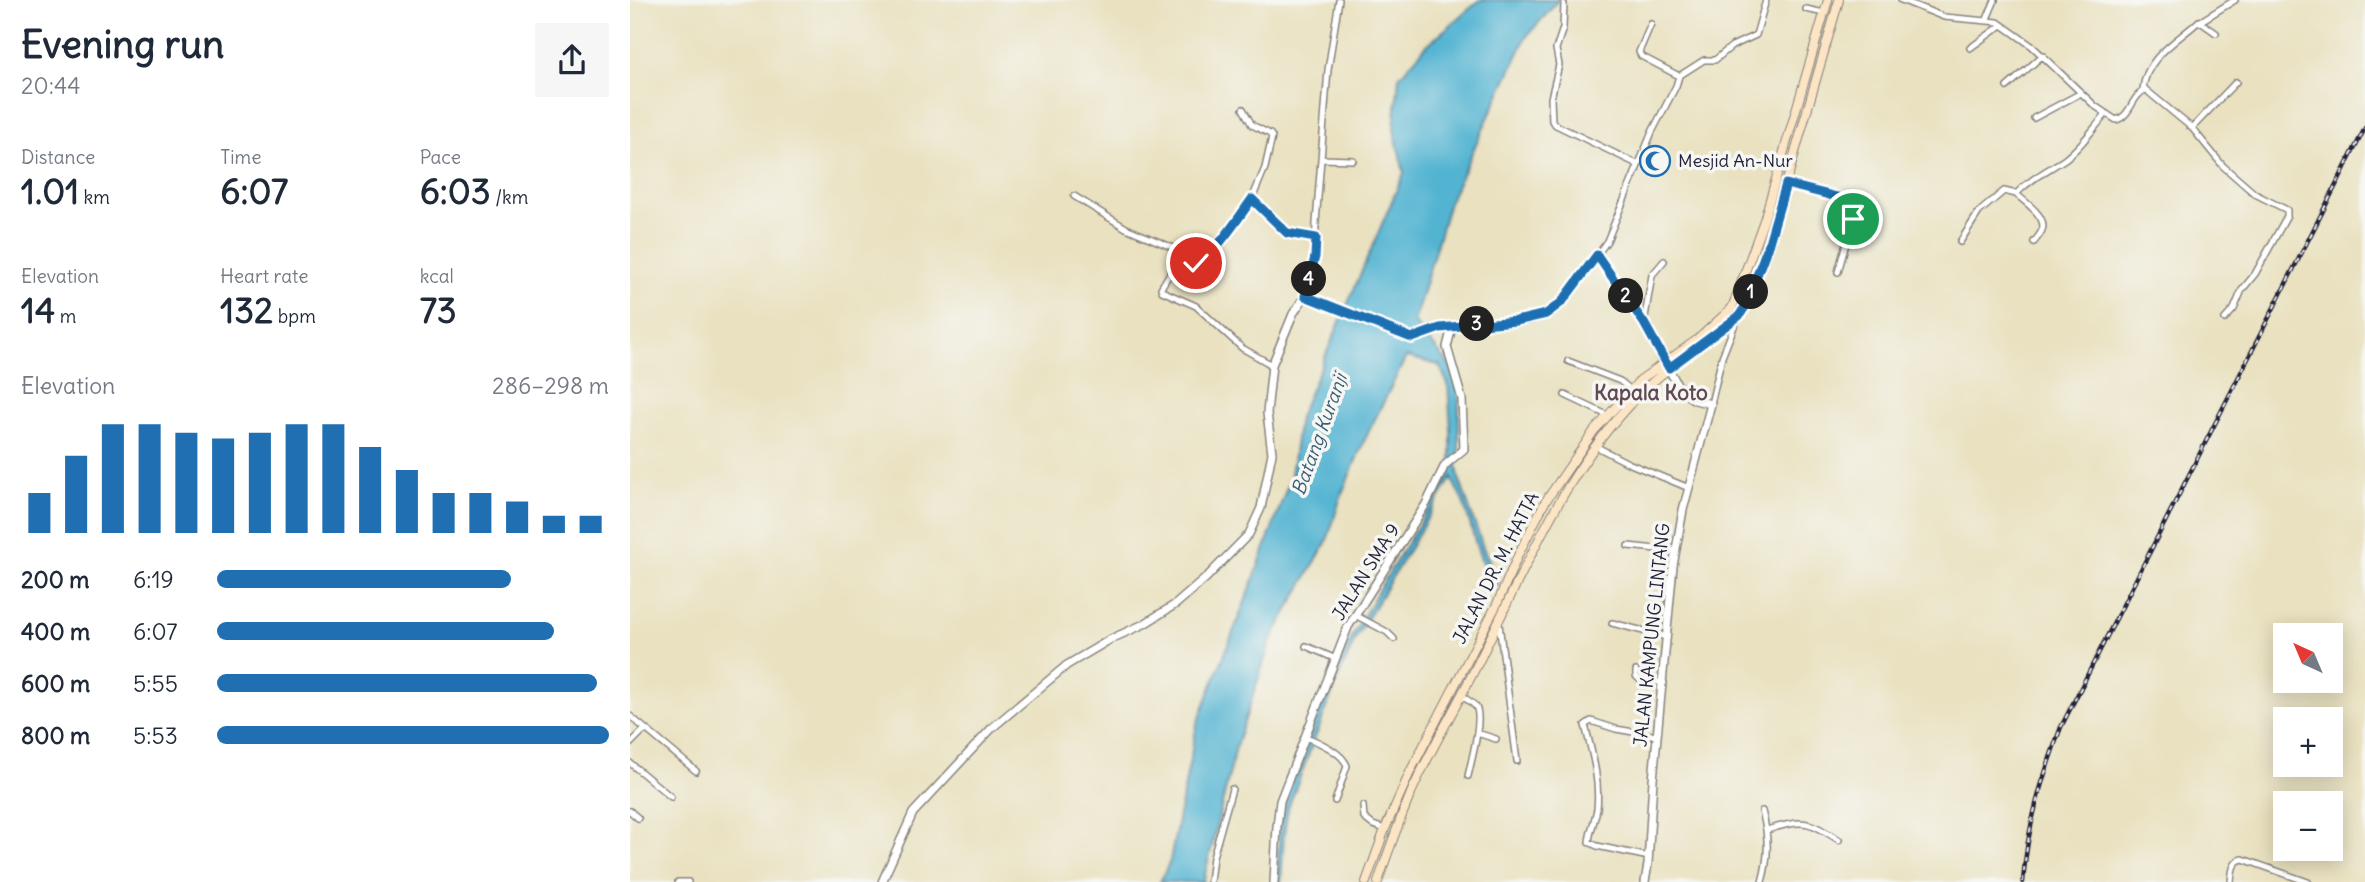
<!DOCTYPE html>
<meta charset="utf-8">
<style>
:root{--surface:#fff;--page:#f6f6f7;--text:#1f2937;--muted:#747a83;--accent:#1f6fb2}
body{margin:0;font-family:Delius,sans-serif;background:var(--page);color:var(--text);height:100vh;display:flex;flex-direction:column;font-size:26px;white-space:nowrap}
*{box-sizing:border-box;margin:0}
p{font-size:23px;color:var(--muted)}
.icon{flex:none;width:38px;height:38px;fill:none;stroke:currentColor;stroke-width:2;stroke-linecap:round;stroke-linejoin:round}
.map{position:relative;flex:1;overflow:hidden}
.side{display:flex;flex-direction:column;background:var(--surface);width:630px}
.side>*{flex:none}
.needle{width:46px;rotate:316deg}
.buttons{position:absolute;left:1643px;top:623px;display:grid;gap:14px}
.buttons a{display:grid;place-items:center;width:70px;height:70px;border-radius:0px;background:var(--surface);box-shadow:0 4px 18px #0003;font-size:35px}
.pin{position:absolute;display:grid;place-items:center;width:60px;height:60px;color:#fff;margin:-30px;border:4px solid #fff;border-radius:50%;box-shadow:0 2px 7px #0007}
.km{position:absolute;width:35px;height:35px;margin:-18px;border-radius:50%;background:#222;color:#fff;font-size:19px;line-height:35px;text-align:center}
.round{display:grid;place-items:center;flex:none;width:74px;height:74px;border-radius:0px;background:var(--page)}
.headline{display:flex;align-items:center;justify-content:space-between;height:119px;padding:0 21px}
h1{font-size:38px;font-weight:800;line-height:52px}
.stats{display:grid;grid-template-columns:repeat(3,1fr);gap:10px;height:119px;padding:7px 21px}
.stats div{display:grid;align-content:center}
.stats b{font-size:35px;font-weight:800}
.stats small{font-size:19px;font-weight:400}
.stats p{font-size:19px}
.chart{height:196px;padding:14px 21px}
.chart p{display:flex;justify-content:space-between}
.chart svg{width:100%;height:126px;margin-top:7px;stroke:var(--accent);stroke-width:6}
ul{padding:0 21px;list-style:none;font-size:23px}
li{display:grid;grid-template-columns:112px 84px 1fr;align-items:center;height:52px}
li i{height:18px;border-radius:9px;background:var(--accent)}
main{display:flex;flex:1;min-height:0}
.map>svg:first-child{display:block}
.water{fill:#53b4d2;stroke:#3a6b86;stroke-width:2}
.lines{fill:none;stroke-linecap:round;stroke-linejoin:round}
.minor-casing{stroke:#86827d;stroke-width:8}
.tertiary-casing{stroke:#86827d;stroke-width:10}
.secondary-casing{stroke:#86827d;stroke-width:10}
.minor{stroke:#fff;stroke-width:5}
.tertiary{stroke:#fff;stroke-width:7}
.secondary{stroke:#fce5c4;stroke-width:8}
.rail-casing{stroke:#22223b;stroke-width:4.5}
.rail{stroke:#f6f6f2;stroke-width:2;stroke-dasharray:5;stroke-linecap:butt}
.route-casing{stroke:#fff;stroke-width:14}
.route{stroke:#1f6fb2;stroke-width:9}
.labels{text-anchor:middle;stroke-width:7;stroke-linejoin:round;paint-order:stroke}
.poi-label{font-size:18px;fill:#22223b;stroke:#f6f6f2;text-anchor:start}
.street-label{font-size:18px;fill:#22223b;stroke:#f6f6f2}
.water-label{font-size:19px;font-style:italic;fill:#365c77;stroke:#f6f6f2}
.quarter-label{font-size:21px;font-weight:bold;fill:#624a54;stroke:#f6f6f2}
</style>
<main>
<section class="side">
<div class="headline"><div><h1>Evening run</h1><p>20:44</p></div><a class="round"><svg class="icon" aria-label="share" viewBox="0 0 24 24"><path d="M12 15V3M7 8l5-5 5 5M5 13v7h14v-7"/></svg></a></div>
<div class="stats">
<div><p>Distance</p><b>1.01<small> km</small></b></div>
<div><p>Time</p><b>6:07</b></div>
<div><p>Pace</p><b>6:03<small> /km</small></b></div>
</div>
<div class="stats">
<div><p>Elevation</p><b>14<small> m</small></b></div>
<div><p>Heart rate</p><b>132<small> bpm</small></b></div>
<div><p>kcal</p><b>73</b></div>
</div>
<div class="chart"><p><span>Elevation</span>286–298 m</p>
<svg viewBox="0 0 160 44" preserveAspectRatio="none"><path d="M5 44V30M15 44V17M25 44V6M35 44V6M45 44V9M55 44V11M65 44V9M75 44V6M85 44V6M95 44V14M105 44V22M115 44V30M125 44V30M135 44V33M145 44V38M155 44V38"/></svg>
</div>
<ul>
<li><b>200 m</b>6:19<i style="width:75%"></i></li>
<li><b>400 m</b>6:07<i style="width:86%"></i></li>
<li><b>600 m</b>5:55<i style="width:97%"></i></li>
<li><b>800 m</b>5:53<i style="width:100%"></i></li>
</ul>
</section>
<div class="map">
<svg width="1735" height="882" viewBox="0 0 1735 882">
<rect width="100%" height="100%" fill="#f6f6f2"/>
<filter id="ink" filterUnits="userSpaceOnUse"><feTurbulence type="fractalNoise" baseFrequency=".0143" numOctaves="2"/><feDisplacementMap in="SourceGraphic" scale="14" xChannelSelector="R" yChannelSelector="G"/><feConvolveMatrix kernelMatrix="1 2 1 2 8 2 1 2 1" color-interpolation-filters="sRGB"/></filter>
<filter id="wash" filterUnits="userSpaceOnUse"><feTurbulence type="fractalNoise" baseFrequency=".00686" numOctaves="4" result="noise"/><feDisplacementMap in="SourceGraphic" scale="28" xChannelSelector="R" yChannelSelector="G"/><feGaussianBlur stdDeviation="1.57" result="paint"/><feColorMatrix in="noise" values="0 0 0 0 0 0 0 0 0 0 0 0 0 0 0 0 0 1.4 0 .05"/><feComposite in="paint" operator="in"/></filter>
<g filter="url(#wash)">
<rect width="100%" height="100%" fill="#e9e1bf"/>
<path class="water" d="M850 0H929L896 37 819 202 784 322 821 367 829 393V451L827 464 829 478 854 550 869 580 867 586C845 561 844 526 831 497 828 489 823 485 822 477L726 638 708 678 658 808 654 834 651 882H647L650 818 654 800 690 709 722 637 749 589 821 472V431L818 384 809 365 776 357 735 439 712 493 697 541 641 640 606 747 573 882H530L540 861 567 724 622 584 661 476 669 417 774 173 764 129 769 77 797 45Z"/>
</g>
<g filter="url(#ink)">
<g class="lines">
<g class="minor-casing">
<path id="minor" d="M1271 0 1314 17 1368 22 1402 46 1465 106 1486 120C1501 117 1502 94 1516 90L1562 128 1593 166 1625 194 1657 210V216L1625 274 1612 290 1604 309 1595 319
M934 4 933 28 926 49 929 65 921 98 922 121 926 125 1007 164
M1176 9 1194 13
M1357 19 1365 0
M1571 21 1605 0
M1021 24 1009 52 1011 56 1049 76
M1340 48 1372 25
M1377 87 1413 55
M1513 90C1515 57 1549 40 1569 21L1586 33
M613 109 622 125 640 134 642 137 635 168 622 199 657 233 686 238
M1404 118 1451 93
M1562 128 1606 82
M692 159 723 160
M1156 184 1202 194 1221 202 1223 219 1208 272
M1386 194C1394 201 1413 214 1413 226 1413 232 1407 238 1404 242
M444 196 496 228 546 249 566 263C585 255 609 217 622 199
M1330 242 1349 212 1374 191 1386 194C1400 179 1418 170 1435 159 1451 147 1463 129 1476 114
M552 253 531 288 532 291 566 306 612 348 642 365
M967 255 977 241 1022 132 1046 86 1049 76 1074 60H1085L1102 46 1126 35 1136 0
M675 296 685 257 686 223 698 70 709 0
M1014 323 1022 275 1034 261
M938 361 990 381 1001 390
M935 395 977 415
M1081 404 1092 357 1107 319
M965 446 998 463 1059 488
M998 546 1045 551
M725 615 757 632 764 639
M982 623 1037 637
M869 624 887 761
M676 646 706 659
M1006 671V676L1009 679 1034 683
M832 696C836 699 843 703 846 707 853 719 841 762 838 776
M0 716 66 771
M847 733 866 739
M675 737C688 741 713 753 717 766L705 801
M0 744 15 729
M0 763 41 797
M733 806 734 818 743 825 755 829
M0 811 8 818
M1137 830C1174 819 1177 820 1209 840
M1019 857 967 846 959 842C960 831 965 820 967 809 970 779 962 753 955 725L961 721 986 729 1027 736
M48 882H58
M580 882 583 857 602 789
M1132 882C1139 857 1139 837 1132 811
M1601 882C1602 872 1602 861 1613 859L1678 882"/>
</g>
<g class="tertiary-casing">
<path id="tertiary" d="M252 882 283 813 362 728 437 665 481 639 514 624 546 604 576 578 619 534 631 508 642 453 637 413 642 365 663 314 675 296 780 337C790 337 800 330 811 328 845 322 899 329 927 307 944 293 953 271 967 255L1014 323 1047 384 1057 395 1065 400 1081 404 1053 510 1043 566 1023 780 1018 864 1015 882
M644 882 647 826 650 801 718 627 796 504 815 465 834 449 832 399 817 347 822 327"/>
</g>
<g class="secondary-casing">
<path id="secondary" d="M736 882 755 829 781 770 867 604 889 553 915 502 964 431 1010 380 1068 339 1102 308 1134 220 1198 0
M748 882C758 852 769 822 781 793 803 744 831 699 854 651 896 566 933 477 998 406 1030 370 1072 346 1109 316L1115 307 1138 246 1209 0"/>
</g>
<use href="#minor" class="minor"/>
<use href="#tertiary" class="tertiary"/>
<use href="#secondary" class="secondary"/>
<g class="rail-casing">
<path id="rail" d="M1393 882C1397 827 1412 778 1431 727L1735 128"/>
</g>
<use href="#rail" class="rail"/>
</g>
</g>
<g class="lines" filter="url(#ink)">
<g class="route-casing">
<path id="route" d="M566 263C585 255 609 217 622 199L657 233 686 238 685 257 675 296 782 338 810 328 886 321 916 314 932 302 967 255 1014 323 1039 368 1109 316 1115 307 1138 246 1156 184 1215 199 1223 207V219"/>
</g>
<use href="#route" class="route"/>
</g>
<defs>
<g id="mosque-ring" transform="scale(1.575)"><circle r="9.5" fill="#f6f6f2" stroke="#1f6fb2" stroke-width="1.5"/><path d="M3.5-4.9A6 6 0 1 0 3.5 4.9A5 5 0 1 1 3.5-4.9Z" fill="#1f6fb2"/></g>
</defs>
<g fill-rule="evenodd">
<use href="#mosque-ring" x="1025" y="161"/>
</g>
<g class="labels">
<g class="poi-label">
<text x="1048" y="167">Mesjid An-Nur</text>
</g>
<g class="street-label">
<text transform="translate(866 568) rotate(-63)" y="6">JALAN DR. M. HATTA</text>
<text transform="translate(736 572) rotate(-58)" y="6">JALAN SMA 9</text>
<text transform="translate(1022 635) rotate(-84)" y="6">JALAN KAMPUNG LINTANG</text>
</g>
<g class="water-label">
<text transform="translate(689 434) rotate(-70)" y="7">Batang Kuranji</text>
</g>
<g class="quarter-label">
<text x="1021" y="400">Kapala Koto</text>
</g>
</g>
</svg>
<div class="buttons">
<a><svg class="needle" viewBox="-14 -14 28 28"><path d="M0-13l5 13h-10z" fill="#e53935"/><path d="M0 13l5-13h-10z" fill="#747a83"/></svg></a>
<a>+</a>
<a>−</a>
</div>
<div class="pin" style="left:1223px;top:219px;background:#1e9e55"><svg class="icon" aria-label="arrive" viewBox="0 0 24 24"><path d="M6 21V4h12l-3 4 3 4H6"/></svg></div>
<div class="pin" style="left:566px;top:263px;background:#d93025"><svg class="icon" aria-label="check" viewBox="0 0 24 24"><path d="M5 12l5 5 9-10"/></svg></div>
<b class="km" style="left:1121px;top:292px">1</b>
<b class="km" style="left:996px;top:296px">2</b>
<b class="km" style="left:847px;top:324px">3</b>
<b class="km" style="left:679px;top:279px">4</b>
</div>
</main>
